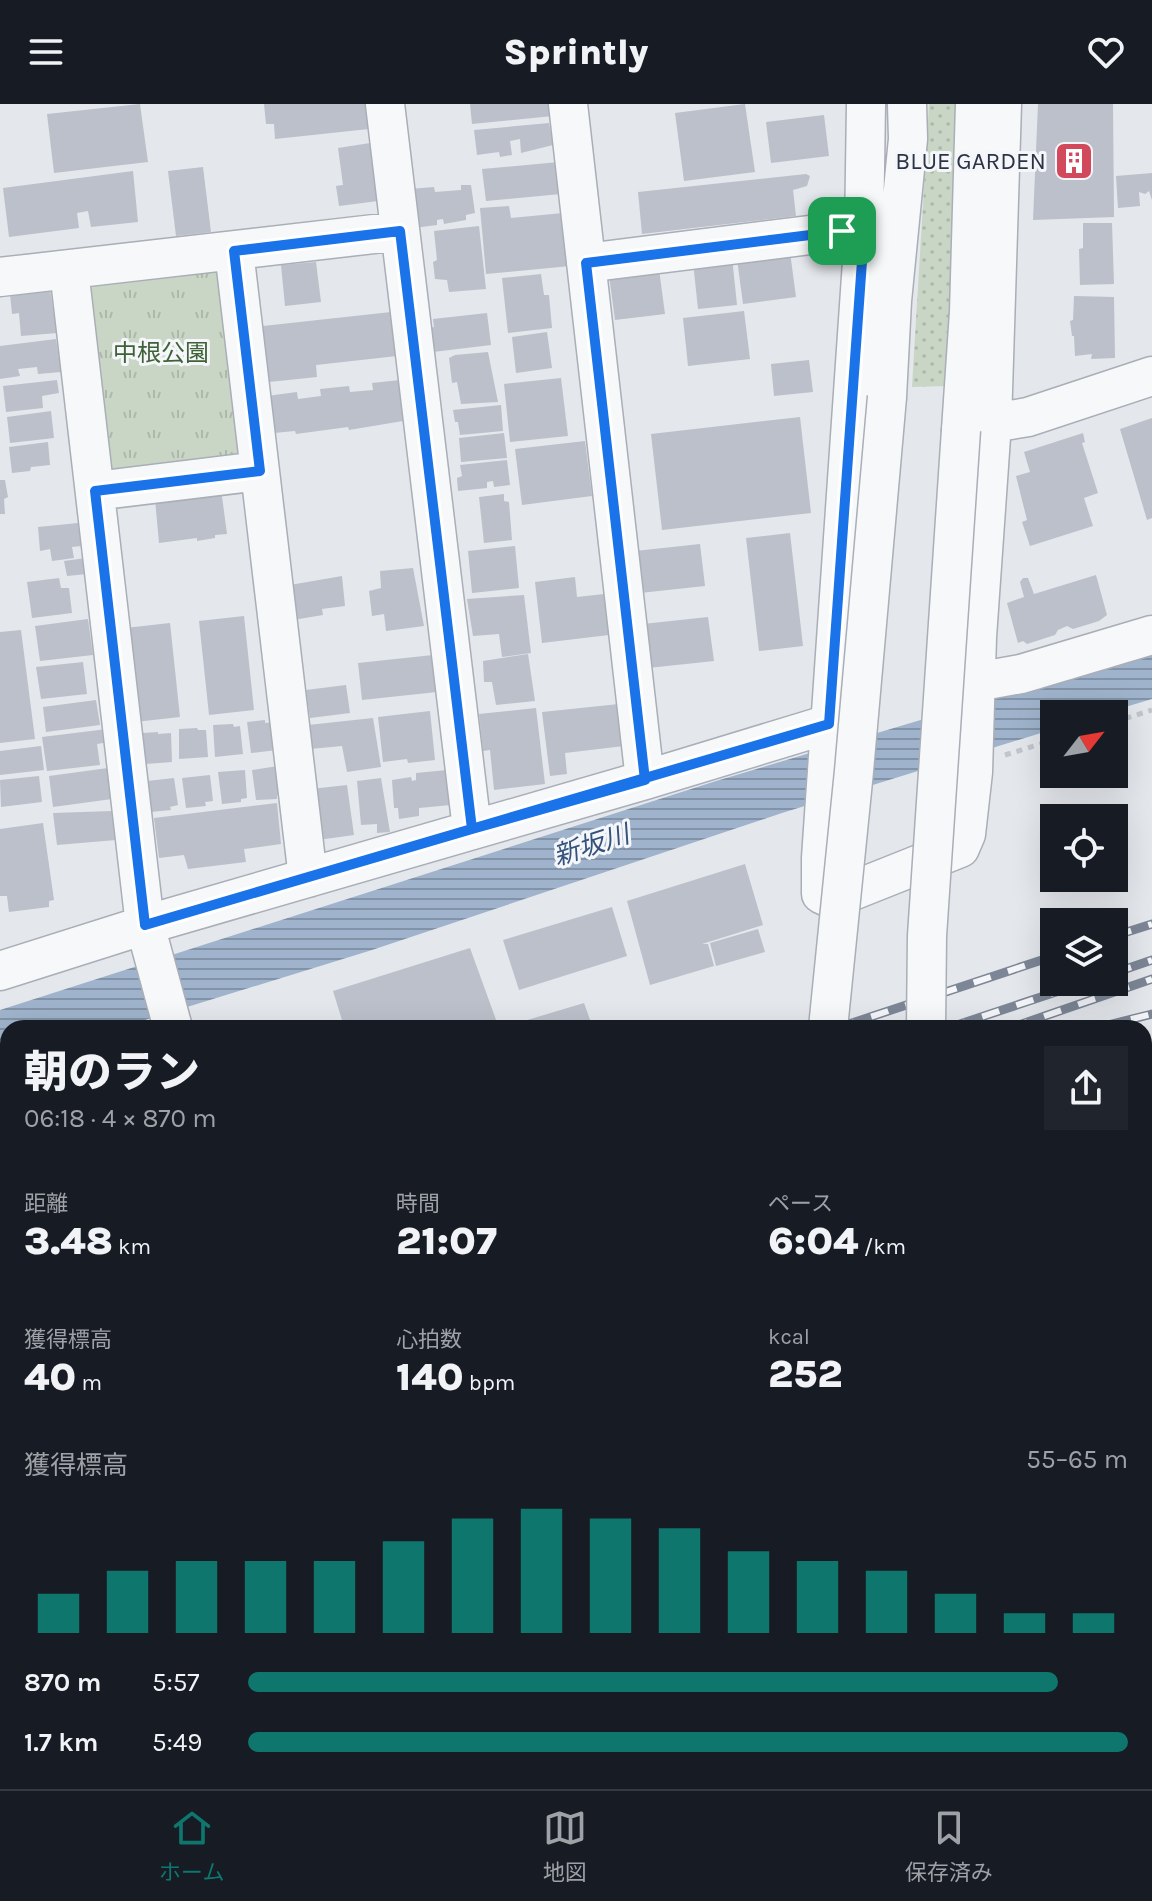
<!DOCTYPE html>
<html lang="ja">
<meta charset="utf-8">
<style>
:root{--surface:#171b24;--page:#20242c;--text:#f1f3f6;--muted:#9ea1a6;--line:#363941;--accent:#0f766e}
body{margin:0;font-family:Karla,"Noto Sans JP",sans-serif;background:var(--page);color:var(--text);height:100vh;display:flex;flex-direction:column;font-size:30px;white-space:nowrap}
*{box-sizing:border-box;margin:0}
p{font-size:26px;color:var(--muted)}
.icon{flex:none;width:44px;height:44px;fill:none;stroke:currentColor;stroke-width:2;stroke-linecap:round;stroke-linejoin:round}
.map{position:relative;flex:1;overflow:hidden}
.sheet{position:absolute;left:0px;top:916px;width:1152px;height:770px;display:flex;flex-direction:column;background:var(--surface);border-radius:24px 24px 0 0;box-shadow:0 8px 32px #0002}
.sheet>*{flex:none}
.needle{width:52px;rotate:59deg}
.controls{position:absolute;left:1040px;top:596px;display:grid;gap:16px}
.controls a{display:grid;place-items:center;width:88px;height:88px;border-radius:0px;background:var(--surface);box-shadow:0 8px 32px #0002;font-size:40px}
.pin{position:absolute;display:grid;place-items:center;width:68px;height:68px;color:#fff;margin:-34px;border-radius:16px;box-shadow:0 4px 12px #0006}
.round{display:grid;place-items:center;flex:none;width:84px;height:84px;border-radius:0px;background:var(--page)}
.summary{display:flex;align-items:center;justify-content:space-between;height:136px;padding:0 24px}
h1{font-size:44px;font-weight:800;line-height:60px}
.metrics{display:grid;grid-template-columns:repeat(3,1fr);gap:12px;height:136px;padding:8px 24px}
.metrics div{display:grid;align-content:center}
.metrics b{font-size:40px;font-weight:800}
.metrics small{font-size:22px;font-weight:400}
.metrics p{font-size:22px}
.chart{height:224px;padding:16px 24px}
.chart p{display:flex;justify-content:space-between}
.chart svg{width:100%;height:144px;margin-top:8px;stroke:var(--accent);stroke-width:6}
ul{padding:0 24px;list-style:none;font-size:26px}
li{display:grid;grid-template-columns:128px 96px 1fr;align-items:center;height:60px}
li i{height:20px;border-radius:10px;background:var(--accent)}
header{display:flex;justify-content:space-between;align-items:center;height:104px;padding:0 24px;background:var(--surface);font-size:36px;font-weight:800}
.tabs{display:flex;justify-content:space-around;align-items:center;height:112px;border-top:2px solid var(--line);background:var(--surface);font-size:22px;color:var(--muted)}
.tabs a{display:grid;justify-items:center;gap:4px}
.tabs .on{color:var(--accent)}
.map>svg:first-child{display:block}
.grass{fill:url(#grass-dots)}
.park{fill:url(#park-tufts)}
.water{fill:url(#water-rules)}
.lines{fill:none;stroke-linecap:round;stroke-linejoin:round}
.stream{stroke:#9fb4cc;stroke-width:9}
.building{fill:#bbc0ca}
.minor-casing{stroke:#a9aeb7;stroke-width:41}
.path{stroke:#c2c5cb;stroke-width:5;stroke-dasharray:6 6;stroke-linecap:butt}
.minor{stroke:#f7f8fa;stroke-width:38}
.rail-casing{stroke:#7d8696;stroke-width:9}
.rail{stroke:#f4f6f9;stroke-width:6;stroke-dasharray:18;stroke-linecap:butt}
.minor-bridge-casing{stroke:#a9aeb7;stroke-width:41;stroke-linecap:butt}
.minor-bridge{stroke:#f7f8fa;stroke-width:38}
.route-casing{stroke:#fff;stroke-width:16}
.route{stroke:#1a73e8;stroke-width:10}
.labels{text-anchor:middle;stroke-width:6;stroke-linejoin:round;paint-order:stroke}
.poi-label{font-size:24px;fill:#2b3445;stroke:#f4f6f9;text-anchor:end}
.park-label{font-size:24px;fill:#3f6138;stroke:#f4f6f9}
.water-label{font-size:26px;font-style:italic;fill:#34527a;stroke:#f4f6f9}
</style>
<header><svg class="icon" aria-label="menu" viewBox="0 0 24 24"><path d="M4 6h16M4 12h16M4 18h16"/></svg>Sprintly<svg class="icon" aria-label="heart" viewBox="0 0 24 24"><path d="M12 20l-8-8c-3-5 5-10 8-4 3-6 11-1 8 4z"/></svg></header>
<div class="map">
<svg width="1152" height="1685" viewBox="0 0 1152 1685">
<defs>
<pattern id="grass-dots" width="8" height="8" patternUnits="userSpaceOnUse" patternTransform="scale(2)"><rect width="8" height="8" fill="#c9d6c5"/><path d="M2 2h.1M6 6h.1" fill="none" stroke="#adb8ab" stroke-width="1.8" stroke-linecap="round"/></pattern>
<pattern id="park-tufts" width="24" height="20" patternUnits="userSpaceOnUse" patternTransform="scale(2)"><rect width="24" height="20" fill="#c9d6c5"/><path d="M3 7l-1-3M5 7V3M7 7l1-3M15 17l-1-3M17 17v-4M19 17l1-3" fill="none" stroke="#adb8ab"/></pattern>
<pattern id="water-rules" width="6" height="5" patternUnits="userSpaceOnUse" patternTransform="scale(2)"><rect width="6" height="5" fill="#9fb4cc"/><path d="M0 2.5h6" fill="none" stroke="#8293a7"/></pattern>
</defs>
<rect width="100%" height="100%" fill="#e4e7ec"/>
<path class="grass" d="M929 0H961L945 282 912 283Z"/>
<path class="park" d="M207 166 219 170 242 348 231 357 126 373 106 361 84 186 92 179Z
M8 1024V1146L0 1148V1026Z"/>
<path class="water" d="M1152 547V595L1102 610H1054V625L782 709 372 846 119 924H8V958L0 961V906L716 677Z"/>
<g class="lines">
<path class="stream" d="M981 1678 986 1685"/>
</g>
<path class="building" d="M140 0 148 58 54 69 47 10Z
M264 0H366L369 25 275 35 274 20H266Z
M470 0H552L553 12 472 20Z
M745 0 755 68 684 77 675 9Z
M1038 0H1113L1114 113 1033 116Z
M824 11 829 52 771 59 766 18Z
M549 19 553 41 521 49 520 35 510 37 512 51 500 53 499 48 477 51 474 26Z
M370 39 378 97 339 102 336 82 343 81 338 44Z
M559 58 561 90 486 97 482 65Z
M203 63 211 128 176 132 168 67Z
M133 67 138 118 91 123 88 107 77 109 79 124 9 133 3 84Z
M1152 69V96L1149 87 1145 90 1139 88 1140 102 1118 104 1116 72Z
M806 70 810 72 807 82 793 86 796 112 642 130 638 88Z
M461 81H471L475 109 466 111V116L444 120 443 115 437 116V121L414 124 410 85 434 83 435 88 461 86Z
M509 102 511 114 563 109 570 162 486 170 480 104Z
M1083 119H1112L1114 180 1080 181 1079 145 1083 144Z
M479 122 486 185 449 188 447 176 435 175 433 158 437 156 434 127Z
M790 148 796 193 743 200 737 155Z
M732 153 737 201 698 205 693 158Z
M316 158 321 198 285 202 281 161Z
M659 165 665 210 615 216 609 171Z
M541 170 544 191H549L552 224 508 229 502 174Z
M50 185 57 229 21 232 19 209 12 210 10 190Z
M1074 192 1114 193 1115 254 1091 255 1092 250 1075 252 1074 232H1072L1070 217 1073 216Z
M744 207 750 255 688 262 683 214Z
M391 208 397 252 316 261 317 273 269 278 263 222Z
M487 209 491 241 433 248 430 224 434 223 433 215Z
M547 228 552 264 516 269 512 233Z
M56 235 61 268 38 270 37 263 18 265 20 272 0 275V242Z
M488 248 498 298 461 300 457 278 452 279 449 254 455 251Z
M809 256 813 288 774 292 771 260Z
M561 274 568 332 510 338 504 280Z
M57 276 59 289 42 292 43 304 6 308 3 282Z
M400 276 403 317 349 326 348 323 296 330 295 327 274 329 267 292 297 288 298 295 321 292 320 285 349 282 350 288 373 286 372 279Z
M501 301 503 327 460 331 458 318H455L453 306Z
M51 307 54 334 10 339 7 313Z
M800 313 811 409 662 426 651 330Z
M1152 314V414L1147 416 1120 325Z
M504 329 507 354 461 358 459 334Z
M1083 329 1085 338 1082 339 1098 389 1084 394 1093 422 1030 442 1022 418 1027 416 1016 372 1030 368 1024 348Z
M585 337 592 392 522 401 515 345Z
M48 338 50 361 31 363 30 367 12 369 9 343Z
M507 356 510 381 494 383 493 377 487 378V384L458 387 457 374 462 372 460 361Z
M0 376H5L8 393 4 395 5 410H0Z
M221 385 227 430 215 431V434L197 437V434L159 439 155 395Z
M504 390V397L509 398 512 436 484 439 479 393Z
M78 419 81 442 72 443 74 454 52 457 50 445 40 447 38 423Z
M790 429 803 542 759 547 746 434Z
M700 440 705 482 640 489 635 447Z
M515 442 519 484 472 489 468 447Z
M86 454 87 470 67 472 64 457Z
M413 464 424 522 386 527 384 510 372 512 369 487 381 484 380 467Z
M1096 471 1107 511 1099 517 1073 525 1067 522 1058 526 1055 531 1027 540 1023 537 1018 539 1007 499 1024 493 1020 478 1023 474H1028L1034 490Z
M342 472 345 502 322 505 323 511 293 516 290 481Z
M575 473 577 493 604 490 609 531 542 539 535 478Z
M59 474 61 484H69L72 509 32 514 27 478Z
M524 491 531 549 502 553 499 530 473 532 467 495Z
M244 512 254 606 209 611 199 517Z
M708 513 714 557 648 564 643 520Z
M88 515 93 551 40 557 35 522Z
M170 519 180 613 135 618 125 524Z
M21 526 35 635 0 639V528Z
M528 550 535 597 496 601 492 578H484L483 557Z
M433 551 437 588 362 596 358 559Z
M83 558 87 590 41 595 36 563Z
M346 581 350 609 310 614 306 586Z
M96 596 100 621 46 628 43 603Z
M619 600 624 642 565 649 567 670 550 672 542 608Z
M536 604 545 680 494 686 490 646 483 647 479 610Z
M430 607 435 656 408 659 407 655 383 658 378 613Z
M373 614 381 663 347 668 342 642 310 645 308 621Z
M265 616V619L273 618 277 646 251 649 247 618Z
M233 620 234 623 240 622 243 650 215 653 213 621Z
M197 624 198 626H206L208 653 179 655V625Z
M107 625 109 638 97 640 100 661 47 667 42 633Z
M158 628V630L171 629 172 658 146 660 143 629Z
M41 642 44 666 0 671V647Z
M278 662 282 690 277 691V695L256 696 252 666Z
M108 664 112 695 53 703 49 672Z
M245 666 247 694 241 695V698L222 700 218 668Z
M447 666 451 701 419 704V712L399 715 398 704H394L392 676 411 673 412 677 416 676V669Z
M210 671 213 697 205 698 206 702 186 704 182 674Z
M39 672 42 698 1 703 0 676Z
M174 674 178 701 170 703 171 706 151 708 147 677Z
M381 674 390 728 377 729V720L361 721 357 677Z
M347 681 354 731 318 736 311 685Z
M277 699 281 740 244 745 246 758 188 765 184 751 159 754 154 714Z
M112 707 116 736 57 741 53 709Z
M43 719 54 796 49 797V803L9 808 7 792H0V725Z
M745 760 763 821 702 840H708L714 862 650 881 627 797Z
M612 803 627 852 519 886 503 836Z
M758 825 765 848 716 862 710 839Z
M470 844 499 924H320L342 916 333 887Z
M584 899 593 924H504V923Z
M1152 1055V1106L1144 1108V1057Z
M1152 1197V1248H1151L1144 1222V1199Z
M1144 1538 1152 1539V1565L1144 1563Z
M1144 1567 1152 1568V1617L1144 1616Z
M1144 1626 1152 1627V1665H1144Z
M1056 1678H1086L1083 1685H1053Z"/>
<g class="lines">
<g class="minor-casing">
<path id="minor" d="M385 0 472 725
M568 0 645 676
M866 0 864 129 821 754V790L832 795 960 744 966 730 973 668 977 533 992 319 1002 0
M234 147 308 774
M586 159 842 127 864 129
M69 166 145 821 173 924
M0 173 400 127
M887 293 892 197 908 35 907 0
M992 319 1028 313 1152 272
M961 326 969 208 975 0
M95 387 260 367
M976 578 1021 570 1152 531
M0 867 145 821 645 676 829 620
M1144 960 1152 958
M1144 1045 1152 1043
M1144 1183 1152 1181
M0 1297 8 1295
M1144 1394 1152 1393
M0 1488 8 1490
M633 1678 645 1685
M915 1678 916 1685
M193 1685 194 1678
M775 1685V1678
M882 1685 883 1678"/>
</g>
<path class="path" d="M1114 618 1152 606
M1005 651 1054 636
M0 1006 8 1007
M0 1110 8 1109"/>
<use href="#minor" class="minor"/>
<g class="rail-casing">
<path id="rail" d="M1114 832 1152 820
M1114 869 1152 856
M837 924 1054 852
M948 924 1086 878
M1010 924 1152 875
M1096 924 1152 910
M0 1201 8 1198
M0 1238 8 1236
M0 1259 8 1256
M0 1273 8 1271"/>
</g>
<use href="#rail" class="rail"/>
<g class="minor-bridge-casing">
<path id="minor-bridge" d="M828 924 854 667 887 293
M926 924 927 832 961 326"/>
</g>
<use href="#minor-bridge" class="minor-bridge"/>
</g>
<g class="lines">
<g class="route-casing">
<path id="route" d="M842 127 864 129 829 620 145 821 95 387 260 367 234 147 400 127 472 725 645 676 586 159 842 127"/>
</g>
<use href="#route" class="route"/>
</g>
<defs>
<g id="building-square" transform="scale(2)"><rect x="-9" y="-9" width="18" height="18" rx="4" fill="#d1495b" stroke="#f4f6f9"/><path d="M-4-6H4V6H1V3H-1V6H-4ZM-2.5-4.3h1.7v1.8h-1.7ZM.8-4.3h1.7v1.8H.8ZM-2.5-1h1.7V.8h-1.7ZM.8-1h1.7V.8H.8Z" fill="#fff"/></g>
</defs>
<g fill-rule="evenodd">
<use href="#building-square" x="1074" y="57"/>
</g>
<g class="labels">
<g class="poi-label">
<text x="1046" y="65">BLUE GARDEN</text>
</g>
<g class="park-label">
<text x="161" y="257">中根公園</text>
</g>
<g class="water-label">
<text transform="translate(591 741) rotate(-18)" y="9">新坂川</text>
</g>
</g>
</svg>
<div class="controls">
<a><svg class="needle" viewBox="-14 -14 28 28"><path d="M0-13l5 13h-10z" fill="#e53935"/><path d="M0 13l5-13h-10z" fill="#9ea1a6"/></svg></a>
<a><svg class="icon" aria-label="locate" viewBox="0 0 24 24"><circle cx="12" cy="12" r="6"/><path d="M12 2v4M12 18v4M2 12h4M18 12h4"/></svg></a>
<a><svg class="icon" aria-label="layers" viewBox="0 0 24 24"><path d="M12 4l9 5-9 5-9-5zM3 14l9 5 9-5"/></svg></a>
</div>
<div class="pin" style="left:842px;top:127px;background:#1e9e55"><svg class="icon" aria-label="arrive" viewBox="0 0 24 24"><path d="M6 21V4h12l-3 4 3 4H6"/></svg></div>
<section class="sheet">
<div class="summary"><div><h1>朝のラン</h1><p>06:18 · 4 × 870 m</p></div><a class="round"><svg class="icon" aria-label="share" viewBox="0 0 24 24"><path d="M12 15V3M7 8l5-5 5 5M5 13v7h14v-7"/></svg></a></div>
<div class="metrics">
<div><p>距離</p><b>3.48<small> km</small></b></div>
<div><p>時間</p><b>21:07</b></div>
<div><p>ペース</p><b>6:04<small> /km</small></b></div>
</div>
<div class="metrics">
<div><p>獲得標高</p><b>40<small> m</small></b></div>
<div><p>心拍数</p><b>140<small> bpm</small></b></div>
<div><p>kcal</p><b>252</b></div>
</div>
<div class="chart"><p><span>獲得標高</span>55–65 m</p>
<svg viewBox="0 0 160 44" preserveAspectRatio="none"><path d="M5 44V32M15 44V25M25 44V22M35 44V22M45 44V22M55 44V16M65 44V9M75 44V6M85 44V9M95 44V12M105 44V19M115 44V22M125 44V25M135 44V32M145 44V38M155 44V38"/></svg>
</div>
<ul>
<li><b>870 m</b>5:57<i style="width:92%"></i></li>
<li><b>1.7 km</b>5:49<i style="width:100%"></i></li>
</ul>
</section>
</div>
<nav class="tabs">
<a class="on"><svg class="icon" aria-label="home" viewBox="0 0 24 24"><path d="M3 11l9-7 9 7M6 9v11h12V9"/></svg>ホーム</a>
<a><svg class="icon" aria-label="map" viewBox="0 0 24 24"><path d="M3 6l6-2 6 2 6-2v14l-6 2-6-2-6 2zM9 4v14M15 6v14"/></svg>地図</a>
<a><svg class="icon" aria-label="saved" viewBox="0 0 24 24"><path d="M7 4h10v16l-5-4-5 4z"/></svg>保存済み</a>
</nav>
